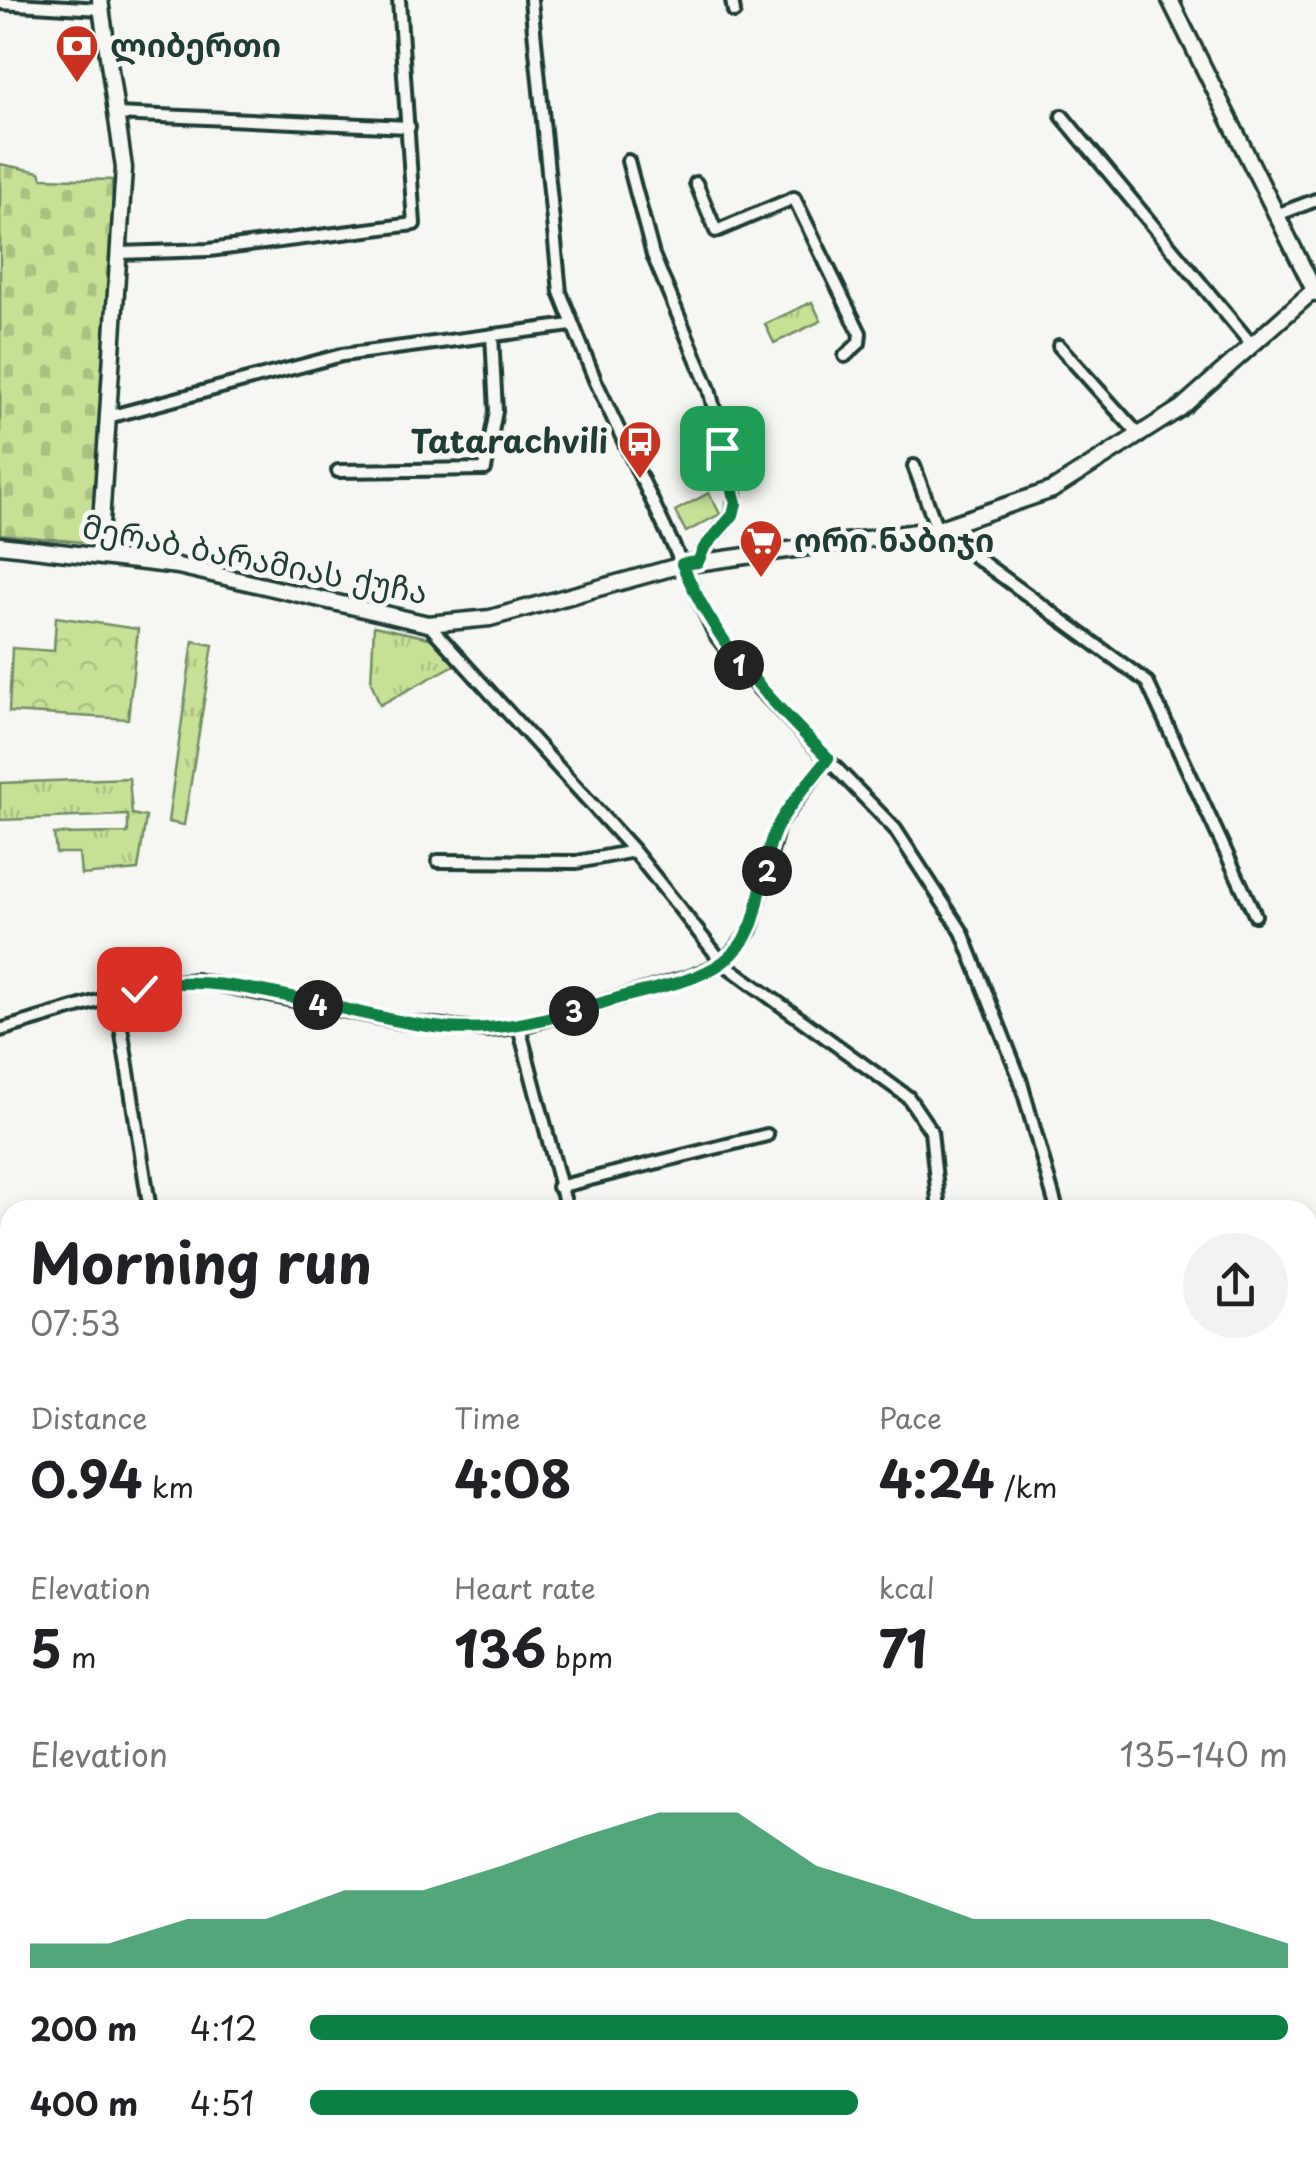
<!DOCTYPE html>
<meta charset="utf-8">
<style>
:root{--surface:#fff;--page:#f2f2f2;--text:#202124;--muted:#757577;--accent:#0b8043}
body{margin:0;font-family:"Playpen Sans","Noto Sans Georgian",sans-serif;background:var(--page);color:var(--text);height:100vh;display:flex;flex-direction:column;font-size:38px;white-space:nowrap}
*{box-sizing:border-box;margin:0}
p{font-size:32px;color:var(--muted)}
.icon{flex:none;width:55px;height:55px;fill:none;stroke:currentColor;stroke-width:2;stroke-linecap:round;stroke-linejoin:round}
.map{position:relative;flex:1;overflow:hidden}
.details{position:absolute;left:0px;top:1200px;width:1318px;height:962px;display:flex;flex-direction:column;background:var(--surface);border-radius:30px 30px 0 0;box-shadow:0 5px 15px #0003}
.details>*{flex:none}
.pin{position:absolute;display:grid;place-items:center;width:85px;height:85px;color:#fff;margin:-42px;border-radius:20px;box-shadow:0 5px 15px #0006}
.km{position:absolute;width:50px;height:50px;margin:-25px;border-radius:50%;background:#222;color:#fff;font-size:28px;line-height:50px;text-align:center}
.round{display:grid;place-items:center;flex:none;width:105px;height:105px;border-radius:52px;background:var(--page)}
.summary{display:flex;align-items:center;justify-content:space-between;height:170px;padding:0 30px}
h1{font-size:55px;font-weight:700;line-height:75px}
.figures{display:grid;grid-template-columns:repeat(3,1fr);gap:15px;height:170px;padding:10px 30px}
.figures div{display:grid;align-content:center}
.figures b{font-size:50px;font-weight:700}
.figures small{font-size:28px;font-weight:400}
.figures p{font-size:28px}
.chart{height:280px;padding:20px 30px}
.chart p{display:flex;justify-content:space-between}
.chart svg{width:100%;height:180px;margin-top:10px;fill:var(--accent);opacity:.7}
ul{padding:0 30px;list-style:none;font-size:32px}
li{display:grid;grid-template-columns:160px 120px 1fr;align-items:center;height:75px}
li i{height:25px;border-radius:12px;background:var(--accent)}
.map>svg:first-child{display:block}
.grass{fill:url(#grass-tufts);stroke:#728e65;stroke-width:2.5}
.forest{fill:url(#forest-crowns);stroke:#728e65;stroke-width:2.5}
.cemetery{fill:url(#cemetery-stones);stroke:#728e65;stroke-width:2.5}
.pitch{fill:#c6e096;stroke:#728e65;stroke-width:2.5}
.lines{fill:none;stroke-linecap:round;stroke-linejoin:round}
.street-casing{stroke:#1f3d34;stroke-width:18}
.secondary-casing{stroke:#1f3d34;stroke-width:21}
.street{stroke:#f6f6f2;stroke-width:10}
.secondary{stroke:#f6f6f2;stroke-width:14}
.route-casing{stroke:#fff;stroke-width:20}
.route{stroke:#0b8043;stroke-width:12}
.labels{text-anchor:middle;stroke-width:10;stroke-linejoin:round;paint-order:stroke}
.poi-label{font-size:32px;font-weight:bold;fill:#1f3d34;stroke:#f6f6f2;text-anchor:start}
.street-label{font-size:32px;fill:#1f3d34;stroke:#f6f6f2}
</style>
<div class="map">
<svg width="1316" height="2162" viewBox="0 0 1316 2162">
<defs>
<pattern id="grass-tufts" width="24" height="20" patternUnits="userSpaceOnUse" patternTransform="scale(2.5)"><rect width="24" height="20" fill="#c6e096"/><path d="M3 7l-1-3M5 7V3M7 7l1-3M15 17l-1-3M17 17v-4M19 17l1-3" fill="none" stroke="#aac182"/></pattern>
<pattern id="forest-crowns" width="20" height="18" patternUnits="userSpaceOnUse" patternTransform="scale(2.5)"><rect width="20" height="18" fill="#c6e096"/><path d="M2 6a3 3 0 1 1 6 0M12 15a3 3 0 1 1 6 0" fill="none" stroke="#aac182"/></pattern>
<pattern id="cemetery-stones" width="16" height="16" patternUnits="userSpaceOnUse" patternTransform="scale(2.5)"><rect width="16" height="16" fill="#c6e096"/><path d="M2 7V4a2 2 0 0 1 4 0v3zM10 15v-3a2 2 0 0 1 4 0v3z" fill="#aac182"/></pattern>
</defs>
<rect width="100%" height="100%" fill="#f6f6f2"/>
<filter id="ink" filterUnits="userSpaceOnUse"><feTurbulence type="fractalNoise" baseFrequency=".01" numOctaves="2"/><feDisplacementMap in="SourceGraphic" scale="20" xChannelSelector="R" yChannelSelector="G"/><feConvolveMatrix kernelMatrix="1 2 1 2 8 2 1 2 1" color-interpolation-filters="sRGB"/></filter>
<g filter="url(#ink)">
<path class="grass" d="M812 302 821 321 774 343 765 324Z
M374 626 443 641 462 661 380 705 371 682Z
M193 641 213 645 184 825 168 822Z
M129 778 132 814 146 817 138 870 81 875 79 853H56L54 834 128 833V815L0 820V783Z
M5 1243 10 1293 0 1284V1244Z
M0 1435 10 1470V1523L0 1525Z
M650 2152 651 2162H374L371 2153Z
M753 2152 842 2153 874 2162H751Z"/>
<path class="forest" d="M56 617 138 629 128 719 9 712 12 648 54 651Z
M650 2153H692L693 2162H651Z"/>
<path class="cemetery" d="M0 164 40 172 42 178 112 180 114 254 91 543 0 534Z"/>
<path class="pitch" d="M709 493 720 514 686 532 675 511Z"/>
<g class="lines">
<g class="street-casing">
<path id="street" d="M531 0 560 292 595 380 715 634 747 676 895 829 962 932 1020 1079 1057 1210
M732 0 734 12
M0 3 101 9
M116 114 409 127
M1062 116 1251 344
M628 161 653 255 709 389 735 493 733 515 704 548 698 562
M696 183 716 231 794 198 860 333 859 343 845 356
M1279 214 1316 200
M119 253 209 250 414 224 399 0
M1059 346 1140 436
M108 417 342 355 571 325
M914 466 937 529 1147 682 1255 915
M338 471 485 469 496 411 492 335
M428 624 634 851 723 963 908 1097 931 1131 939 1210
M438 861 577 862 634 851
M116 996 150 1210
M519 1027 567 1210
M0 1030 152 985 196 980 400 1022 488 1030 519 1027 690 977 723 963 751 930 778 825 828 758
M558 1187 767 1135
M0 1525 10 1523
M1308 1777 1316 1783
M0 1778 10 1822
M0 1892 10 1890
M1089 2162 1092 2152"/>
</g>
<g class="secondary-casing">
<path id="secondary" d="M1170 0 1316 294
M0 545 178 566 428 624 490 618 682 565 937 529 1052 490 1181 408 1314 290
M99 554 124 168 100 0"/>
</g>
<use href="#street" class="street"/>
<use href="#secondary" class="secondary"/>
</g>
</g>
<g class="lines" filter="url(#ink)">
<g class="route-casing">
<path id="route" d="M139 989C217 964 357 1020 444 1028 505 1033 557 1016 615 999 649 989 694 983 723 962 770 928 754 870 778 825 791 801 812 780 828 758 767 696 717 647 682 564L698 562 704 548 733 515 736 503 722 448"/>
</g>
<use href="#route" class="route"/>
</g>
<defs>
<g id="bank-pin" transform="scale(2.25)"><path d="M0 17L-7.5 6A9.5 9.5 0 1 1 7.5 6Z" fill="#c8321e" stroke="#f6f6f2"/><path d="M-6-4H6V4H-6ZM0-2.3a2.3 2.3 0 1 0 0 4.6a2.3 2.3 0 1 0 0-4.6Z" fill="#fff"/></g>
<g id="bus-pin" transform="scale(2.25)"><path d="M0 17L-7.5 6A9.5 9.5 0 1 1 7.5 6Z" fill="#c8321e" stroke="#f6f6f2"/><path d="M-5-6H5V4H4V6H2V4H-2V6H-4V4H-5ZM-3.5-4V0h7V-4ZM-3.5 1.2v1.5H-2V1.2ZM2 1.2v1.5H3.5V1.2Z" fill="#fff"/></g>
<g id="supermarket-pin" transform="scale(2.25)"><path d="M0 17L-7.5 6A9.5 9.5 0 1 1 7.5 6Z" fill="#c8321e" stroke="#f6f6f2"/><path d="M-6-5.5h2.5l.6 2H6L4.5 2H-2.5L-4.4-4H-6ZM-1.5 3.2a1.3 1.3 0 1 0 .1 0ZM3 3.2a1.3 1.3 0 1 0 .1 0Z" fill="#fff"/></g>
</defs>
<g fill-rule="evenodd">
<use href="#bank-pin" x="77" y="46"/>
<use href="#bus-pin" x="640" y="442"/>
<use href="#supermarket-pin" x="761" y="541"/>
</g>
<g class="labels">
<g class="poi-label">
<text x="110" y="57">ლიბერთი</text>
<text x="608" y="453" text-anchor="end">Tatarachvili</text>
<text x="794" y="552">ორი ნაბიჯი</text>
</g>
<g class="street-label">
<text transform="translate(255 560) rotate(11)" y="11">მერაბ ბარამიას ქუჩა</text>
</g>
</g>
</svg>
<div class="pin" style="left:722px;top:448px;background:#1e9e55"><svg class="icon" aria-label="arrive" viewBox="0 0 24 24"><path d="M6 21V4h12l-3 4 3 4H6"/></svg></div>
<div class="pin" style="left:139px;top:989px;background:#d93025"><svg class="icon" aria-label="check" viewBox="0 0 24 24"><path d="M5 12l5 5 9-10"/></svg></div>
<b class="km" style="left:739px;top:665px">1</b>
<b class="km" style="left:767px;top:871px">2</b>
<b class="km" style="left:574px;top:1011px">3</b>
<b class="km" style="left:318px;top:1005px">4</b>
<section class="details">
<div class="summary"><div><h1>Morning run</h1><p>07:53</p></div><a class="round"><svg class="icon" aria-label="share" viewBox="0 0 24 24"><path d="M12 15V3M7 8l5-5 5 5M5 13v7h14v-7"/></svg></a></div>
<div class="figures">
<div><p>Distance</p><b>0.94<small> km</small></b></div>
<div><p>Time</p><b>4:08</b></div>
<div><p>Pace</p><b>4:24<small> /km</small></b></div>
</div>
<div class="figures">
<div><p>Elevation</p><b>5<small> m</small></b></div>
<div><p>Heart rate</p><b>136<small> bpm</small></b></div>
<div><p>kcal</p><b>71</b></div>
</div>
<div class="chart"><p><span>Elevation</span>135–140 m</p>
<svg viewBox="0 0 160 44" preserveAspectRatio="none"><path d="M0 44V38L10 38L20 32L30 32L40 25L50 25L60 19L70 12L80 6L90 6L100 19L110 25L120 32L130 32L140 32L150 32L160 38V44z"/></svg>
</div>
<ul>
<li><b>200 m</b>4:12<i style="width:100%"></i></li>
<li><b>400 m</b>4:51<i style="width:56%"></i></li>
</ul>
</section>
</div>
